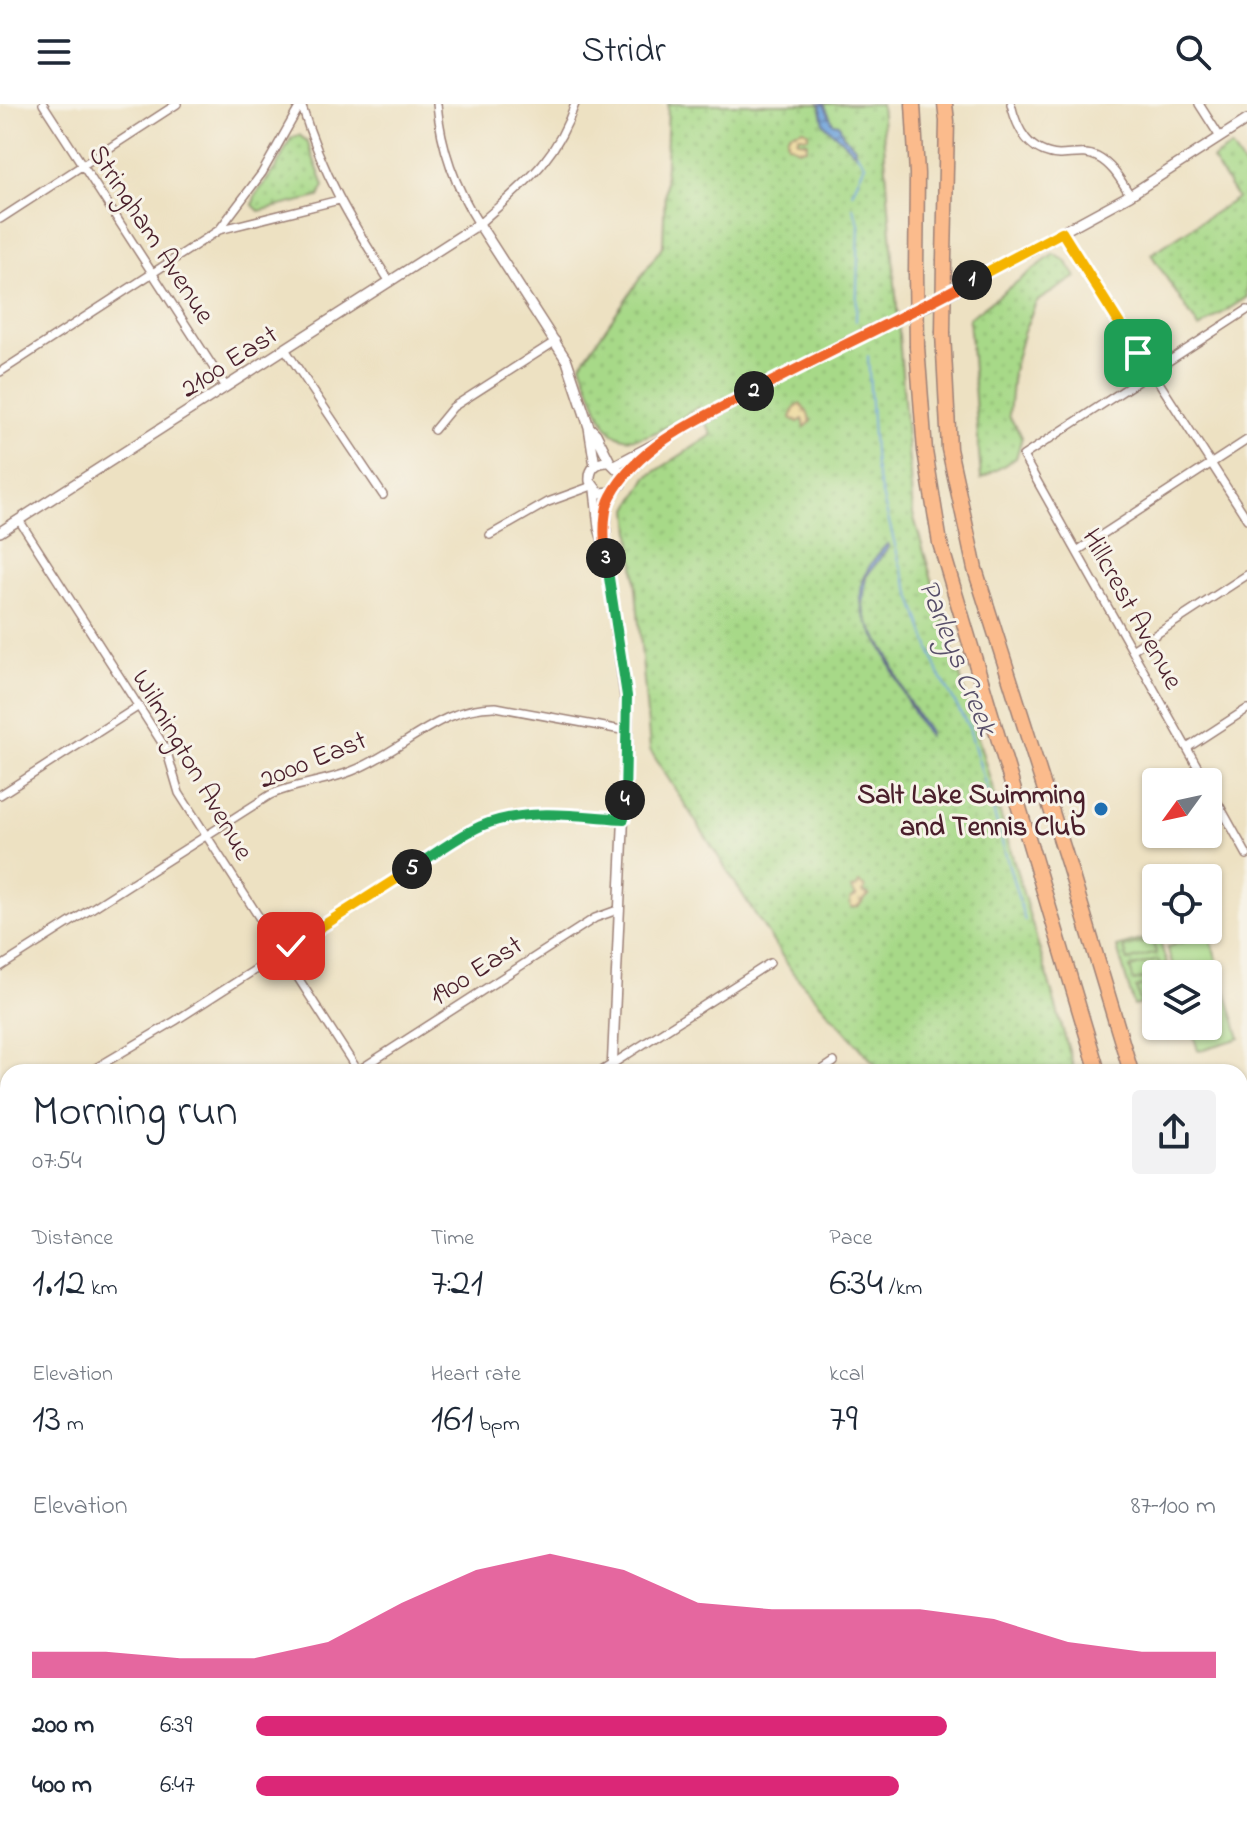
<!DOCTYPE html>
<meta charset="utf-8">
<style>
:root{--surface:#fff;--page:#f2f2f3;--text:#1f2937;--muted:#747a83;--accent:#db2777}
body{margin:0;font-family:"Indie Flower",sans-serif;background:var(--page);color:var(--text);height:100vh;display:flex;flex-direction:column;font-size:30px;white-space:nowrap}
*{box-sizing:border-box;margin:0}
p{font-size:26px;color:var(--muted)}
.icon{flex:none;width:44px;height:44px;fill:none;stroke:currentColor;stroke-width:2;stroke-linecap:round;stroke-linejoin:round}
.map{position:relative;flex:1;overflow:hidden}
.sheet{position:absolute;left:0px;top:960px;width:1248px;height:768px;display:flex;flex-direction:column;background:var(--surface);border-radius:24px 24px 0 0;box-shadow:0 2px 6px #0004}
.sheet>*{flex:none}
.needle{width:52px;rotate:237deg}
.fabs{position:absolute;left:1142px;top:664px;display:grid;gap:16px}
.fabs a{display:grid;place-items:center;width:80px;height:80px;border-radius:8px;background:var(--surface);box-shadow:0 2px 6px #0004;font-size:40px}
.pin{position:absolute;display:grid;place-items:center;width:68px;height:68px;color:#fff;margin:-34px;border-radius:16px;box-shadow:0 4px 12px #0006}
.km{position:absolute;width:40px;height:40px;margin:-20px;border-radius:50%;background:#222;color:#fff;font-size:22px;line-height:40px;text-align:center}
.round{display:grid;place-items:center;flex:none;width:84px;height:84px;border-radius:8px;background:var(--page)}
.summary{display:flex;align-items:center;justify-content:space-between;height:136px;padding:0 32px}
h1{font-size:44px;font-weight:600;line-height:60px}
.metrics{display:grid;grid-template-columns:repeat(3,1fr);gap:12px;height:136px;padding:8px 32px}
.metrics div{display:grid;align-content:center}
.metrics b{font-size:40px;font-weight:600}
.metrics small{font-size:22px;font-weight:400}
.metrics p{font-size:22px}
.chart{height:224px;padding:16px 32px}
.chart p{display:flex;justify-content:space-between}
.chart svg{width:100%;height:144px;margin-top:8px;fill:var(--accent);opacity:.7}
ul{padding:0 32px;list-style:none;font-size:26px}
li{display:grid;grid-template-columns:128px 96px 1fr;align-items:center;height:60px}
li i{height:20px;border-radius:10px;background:var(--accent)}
header{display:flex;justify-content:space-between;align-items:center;height:104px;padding:0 32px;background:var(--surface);font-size:36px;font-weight:600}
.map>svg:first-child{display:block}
.grass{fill:url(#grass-dots);stroke:#787c5a;stroke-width:2}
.sand{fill:url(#sand-dots);stroke:#9c7c64;stroke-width:2}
.pitch{fill:#a7d988;stroke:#787c5a;stroke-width:2}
.water{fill:url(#water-waves);stroke:#5d6284;stroke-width:2}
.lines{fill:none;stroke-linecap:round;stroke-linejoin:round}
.stream{stroke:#70a4dc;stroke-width:2}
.minor-casing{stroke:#9c8076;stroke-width:10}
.tertiary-casing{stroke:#9c8076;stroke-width:12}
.secondary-casing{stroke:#9c8076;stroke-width:13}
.motorway-casing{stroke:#9c8076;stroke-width:17}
.minor{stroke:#fff;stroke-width:7}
.tertiary{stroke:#fff;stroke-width:9}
.secondary{stroke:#fde4d1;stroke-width:10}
.motorway{stroke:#fbbb8c;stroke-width:14}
.motorway-bridge-casing{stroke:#9c8076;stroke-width:17;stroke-linecap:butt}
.motorway-bridge{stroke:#fbbb8c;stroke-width:14}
.split-1-casing{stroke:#fff;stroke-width:16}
.split-2-casing{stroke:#fff;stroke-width:16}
.split-3-casing{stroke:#fff;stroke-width:16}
.split-4-casing{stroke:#fff;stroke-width:16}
.split-5-casing{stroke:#fff;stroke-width:16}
.split-6-casing{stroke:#fff;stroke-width:16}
.split-1{stroke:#f5b400;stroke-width:10}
.split-2{stroke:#f0652b;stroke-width:10}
.split-3{stroke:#f0652b;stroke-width:10}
.split-4{stroke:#22a559;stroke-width:10}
.split-5{stroke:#22a559;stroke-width:10}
.split-6{stroke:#f5b400;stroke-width:10}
.poi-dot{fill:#1f6fb2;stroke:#f7f3e8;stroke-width:3}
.labels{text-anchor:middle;stroke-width:6;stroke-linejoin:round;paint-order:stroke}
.street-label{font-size:28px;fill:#4a1f2b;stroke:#f7f3e8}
.poi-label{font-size:28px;font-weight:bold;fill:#4a1f2b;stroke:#f7f3e8;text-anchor:end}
.water-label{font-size:30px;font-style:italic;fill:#574e69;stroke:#f7f3e8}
</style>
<header><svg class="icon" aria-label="menu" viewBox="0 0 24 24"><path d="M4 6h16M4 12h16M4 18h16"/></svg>Stridr<svg class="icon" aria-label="search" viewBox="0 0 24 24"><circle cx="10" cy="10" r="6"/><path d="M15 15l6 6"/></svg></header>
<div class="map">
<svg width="1247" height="1728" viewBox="0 0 1247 1728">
<defs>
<pattern id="grass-dots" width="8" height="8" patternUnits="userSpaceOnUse" patternTransform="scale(2)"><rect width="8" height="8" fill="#a7d988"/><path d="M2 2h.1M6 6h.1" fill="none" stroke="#91ba76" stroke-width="1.8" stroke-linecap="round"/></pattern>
<pattern id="sand-dots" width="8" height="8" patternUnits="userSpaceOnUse" patternTransform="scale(2)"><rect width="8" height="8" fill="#eeda9e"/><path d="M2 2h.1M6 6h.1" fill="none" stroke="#cebb88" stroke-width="1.8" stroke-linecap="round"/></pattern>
<pattern id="water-waves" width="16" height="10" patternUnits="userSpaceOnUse" patternTransform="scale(2)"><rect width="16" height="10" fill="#70a4dc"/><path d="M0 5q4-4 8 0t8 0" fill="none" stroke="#5e85b3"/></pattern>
</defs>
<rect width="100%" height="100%" fill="#f7f3e8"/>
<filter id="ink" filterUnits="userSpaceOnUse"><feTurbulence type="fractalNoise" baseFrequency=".0125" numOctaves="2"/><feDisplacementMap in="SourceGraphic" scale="16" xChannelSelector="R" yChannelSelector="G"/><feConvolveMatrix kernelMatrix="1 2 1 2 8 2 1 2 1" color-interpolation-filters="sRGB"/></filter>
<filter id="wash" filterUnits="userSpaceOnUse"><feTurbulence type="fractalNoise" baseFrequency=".006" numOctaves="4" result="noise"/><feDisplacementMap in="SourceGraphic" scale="32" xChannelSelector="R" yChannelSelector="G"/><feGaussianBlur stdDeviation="1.8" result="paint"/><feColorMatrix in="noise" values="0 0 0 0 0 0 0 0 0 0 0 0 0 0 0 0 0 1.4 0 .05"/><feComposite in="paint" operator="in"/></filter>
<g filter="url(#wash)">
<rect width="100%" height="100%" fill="#ede1c2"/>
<path class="grass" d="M668 0H881L913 410 1075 968H882L793 869 650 646 629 405 647 373 712 331 698 303C677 317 630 352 608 324 597 309 588 278 581 260L663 141Z
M299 31 307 37 324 82 319 93 259 107 253 101 255 92 277 62 291 34Z
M1231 43 1247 67V193L1199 224 1151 150 1237 94 1212 55Z
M1054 150 1066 157 1076 173 1036 198 1023 230 1013 267 1009 312 1022 333 1016 354 981 375 969 214Z
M1158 831 1170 870H1156V896L1134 902 1117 843Z
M1240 1459 1247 1474V1728H987L999 1723V1720H1240Z
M661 1720H770L775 1728H651Z"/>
<path class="sand" d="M804 25 808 28V33L799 32 797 35 799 37 807 38 806 44 799 45 788 40 787 34 790 29Z
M800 300 807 308 811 318 805 323 803 315 798 318 791 314 794 305Z
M859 779 865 783 863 788 869 791 857 803H851L850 795 856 792 851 785 857 783Z"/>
<path class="pitch" d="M1209 830 1240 934 1198 947 1191 922H1208V870H1175L1167 843Z
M1152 836 1156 849 1128 857 1124 844Z
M1158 856 1162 869 1134 877 1130 864Z
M1156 878V892L1140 897 1136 884Z
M1247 1671V1728H1169L1168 1724 1174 1720H1240V1676Z
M795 1720H999V1723L987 1728H782Z"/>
<path class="water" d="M820 0H824L833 19 839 20 843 31 855 43V49L824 20Z
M887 440 889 442 866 473 863 502 867 517 888 551 906 593 929 629 928 632C910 607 898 578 885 550 875 530 859 512 861 488 862 469 875 453 887 440Z"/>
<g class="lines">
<path class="stream" d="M852 89 865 60 856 48
M853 104 859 119 856 217
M868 252 875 364 900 460 938 568 969 624 1025 817
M1010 1720 1011 1728"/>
</g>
</g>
<g filter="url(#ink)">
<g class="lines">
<g class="minor-casing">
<path id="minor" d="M43 0 226 283
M301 0C323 71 350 116 390 178
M437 0C441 45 455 83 479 120 522 81 555 59 575 0
M1011 0C1017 26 1029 49 1059 51 1072 51 1085 47 1097 53 1113 61 1121 77 1130 91
M1199 0 1220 33
M0 115 177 0
M219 126 262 69 301 0
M1062 128 1247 415
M285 245 383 391
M0 268 219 126 339 96
M434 326 453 303 556 237
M19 416 166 645 179 689 358 967
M490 431 548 398 592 382
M1077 447 1247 336
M1132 546 1247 471
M1187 644 1247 605
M1206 678 1023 352 1247 206
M1208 681 1247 751
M0 691 139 602
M0 863 270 691C297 679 325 678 352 667 401 648 440 602 496 603L627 627
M89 968 175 917 475 725C522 704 574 712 624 715
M356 968 595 814 620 805
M600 968 770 859
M819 968 834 958
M0 1127 8 1122
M0 1281 8 1293
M0 1473 8 1468
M0 1494 8 1501
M0 1711 11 1728
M230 1720 236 1728
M338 1720 342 1726
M1150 1720V1728
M1075 1728 1082 1720"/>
</g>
<g class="tertiary-casing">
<path id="tertiary" d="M589 323 596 330 610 358 621 369V380L614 388 599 389 590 377C589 364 597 357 610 358
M615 361 871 226 929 201 1062 128 1130 91 1247 16
M621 374 655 343
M595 386 599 424 603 437
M0 428 479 120 567 257 589 323 595 362
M612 968 628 615 605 444 607 403 612 388
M1240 1011 1247 1007
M165 1728 178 1720"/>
</g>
<g class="secondary-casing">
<path id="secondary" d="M0 998 8 1011
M458 1720 461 1728
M476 1720 479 1728"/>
</g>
<g class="motorway-casing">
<path id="motorway" d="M913 0 917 70 916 168
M944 155 947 17 945 0
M943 229 949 345 975 465 1069 762 1131 968
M917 243 925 347 940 439 1098 968
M1240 1319 1247 1340
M1240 1410 1247 1428"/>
</g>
<use href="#minor" class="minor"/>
<use href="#tertiary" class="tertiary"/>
<use href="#secondary" class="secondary"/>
<use href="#motorway" class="motorway"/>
<g class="motorway-bridge-casing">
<path id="motorway-bridge" d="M916 168 917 243
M943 229 944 155"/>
</g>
<use href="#motorway-bridge" class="motorway-bridge"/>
</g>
</g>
<g class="lines" filter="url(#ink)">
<g class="split-1-casing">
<path id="split-1" d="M972 176 1062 128 1138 249"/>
</g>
<g class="split-2-casing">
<path id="split-2" d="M754 287C826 249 900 215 972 176"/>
</g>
<g class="split-3-casing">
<path id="split-3" d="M606 454C604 436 602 408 611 392 639 340 703 313 754 287"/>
</g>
<g class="split-4-casing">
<path id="split-4" d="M606 454 627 592 625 696"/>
</g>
<g class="split-5-casing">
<path id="split-5" d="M412 765C434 750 457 733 481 722 526 703 578 712 624 715L625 696"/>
</g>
<g class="split-6-casing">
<path id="split-6" d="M291 842 412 765"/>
</g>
<use href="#split-1" class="split-1"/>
<use href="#split-2" class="split-2"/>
<use href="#split-3" class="split-3"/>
<use href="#split-4" class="split-4"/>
<use href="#split-5" class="split-5"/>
<use href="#split-6" class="split-6"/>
</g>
<circle class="poi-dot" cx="1101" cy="705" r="8"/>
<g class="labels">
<g class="street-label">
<text transform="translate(153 129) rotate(57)" y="10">Stringham Avenue</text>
<text transform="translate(228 256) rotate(-33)" y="10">2100 East</text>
<text transform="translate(1134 504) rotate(61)" y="10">Hillcrest Avenue</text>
<text transform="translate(312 654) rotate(-22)" y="10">2000 East</text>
<text transform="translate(194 660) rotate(60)" y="10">Wilmington Avenue</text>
<text transform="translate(475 865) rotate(-33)" y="10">1900 East</text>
</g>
<g class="poi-label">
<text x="1085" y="699">Salt Lake Swimming<tspan x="1085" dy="32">and Tennis Club</tspan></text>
</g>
<g class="water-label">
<text transform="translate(959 553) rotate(68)" y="10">Parleys Creek</text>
</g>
</g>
</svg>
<div class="fabs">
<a><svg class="needle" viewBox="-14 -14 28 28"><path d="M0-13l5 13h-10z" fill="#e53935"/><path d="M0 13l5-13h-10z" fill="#747a83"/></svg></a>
<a><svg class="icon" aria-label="locate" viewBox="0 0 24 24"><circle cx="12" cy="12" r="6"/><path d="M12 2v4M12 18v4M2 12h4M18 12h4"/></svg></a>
<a><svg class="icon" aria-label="layers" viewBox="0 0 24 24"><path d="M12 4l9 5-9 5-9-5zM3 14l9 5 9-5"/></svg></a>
</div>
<div class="pin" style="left:1138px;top:249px;background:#1e9e55"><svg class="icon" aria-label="arrive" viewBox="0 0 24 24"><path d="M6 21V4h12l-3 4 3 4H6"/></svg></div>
<div class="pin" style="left:291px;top:842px;background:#d93025"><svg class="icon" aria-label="check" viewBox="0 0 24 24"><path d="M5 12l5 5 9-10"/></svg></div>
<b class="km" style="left:972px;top:176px">1</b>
<b class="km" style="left:754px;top:287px">2</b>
<b class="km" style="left:606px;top:454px">3</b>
<b class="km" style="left:625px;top:696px">4</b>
<b class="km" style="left:412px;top:765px">5</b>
<section class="sheet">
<div class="summary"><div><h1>Morning run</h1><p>07:54</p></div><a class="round"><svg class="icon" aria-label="share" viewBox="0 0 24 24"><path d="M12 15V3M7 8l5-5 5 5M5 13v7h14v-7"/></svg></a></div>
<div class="metrics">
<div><p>Distance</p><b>1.12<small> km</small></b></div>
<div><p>Time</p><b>7:21</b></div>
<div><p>Pace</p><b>6:34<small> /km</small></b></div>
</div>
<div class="metrics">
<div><p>Elevation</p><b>13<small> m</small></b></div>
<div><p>Heart rate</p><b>161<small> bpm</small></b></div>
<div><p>kcal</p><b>79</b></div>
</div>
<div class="chart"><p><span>Elevation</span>87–100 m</p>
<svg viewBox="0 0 160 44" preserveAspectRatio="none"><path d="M0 44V36L10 36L20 38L30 38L40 33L50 21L60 11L70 6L80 11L90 21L100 23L110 23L120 23L130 26L140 33L150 36L160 36V44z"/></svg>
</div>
<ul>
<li><b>200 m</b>6:39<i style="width:72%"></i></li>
<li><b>400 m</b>6:47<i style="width:67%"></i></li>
</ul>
</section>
</div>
